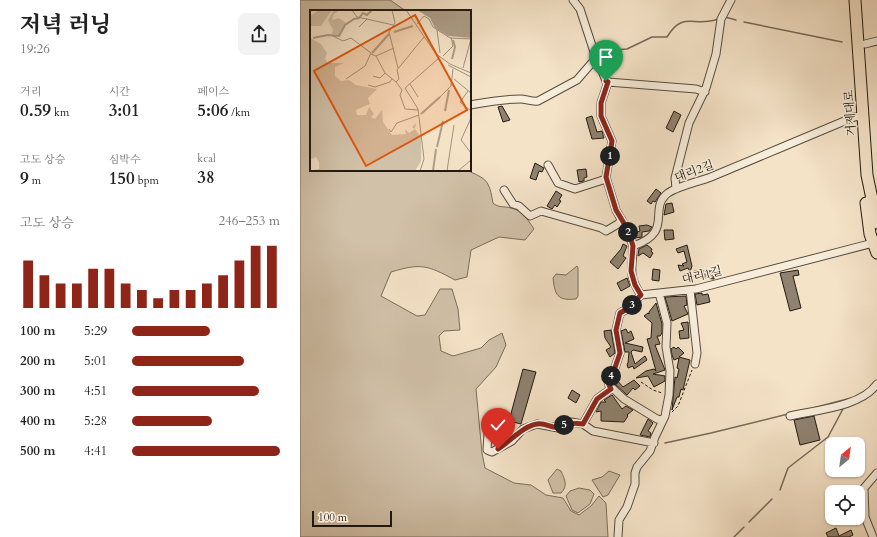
<!DOCTYPE html>
<html lang="ko">
<meta charset="utf-8">
<style>
:root{--surface:#fff;--page:#f2f2f2;--text:#222;--muted:#767676;--accent:#8f2418}
body{margin:0;font-family:Cardo,"Noto Serif KR",serif;background:var(--page);color:var(--text);height:100vh;display:flex;flex-direction:column;font-size:15px;white-space:nowrap}
*{box-sizing:border-box;margin:0}
p{font-size:13px;color:var(--muted)}
.icon{flex:none;width:22px;height:22px;fill:none;stroke:currentColor;stroke-width:2;stroke-linecap:round;stroke-linejoin:round}
.map{position:relative;flex:1;overflow:hidden}
.sheet{display:flex;flex-direction:column;background:var(--surface);width:300px}
.sheet>*{flex:none}
.needle{width:26px;rotate:29deg}
.tools{position:absolute;left:525px;top:437px;display:grid;gap:8px}
.tools a{display:grid;place-items:center;width:40px;height:40px;border-radius:8px;background:var(--surface);box-shadow:0 1px 3px #0004;font-size:20px}
.scale{position:absolute;left:12px;bottom:10px;width:80px;box-sizing:border-box;padding-left:4px;border:2px solid #211910;border-top:0;font-size:11px;line-height:14px;white-space:nowrap;color:#211910;-webkit-text-stroke:3px #f8eddb;paint-order:stroke}
.pin{position:absolute;display:grid;place-items:center;width:34px;height:34px;color:#fff;margin:-41px -17px;border-radius:50% 50% 50% 0;rotate:-45deg;box-shadow:0 0 4px #0007}
.pin .icon{rotate:45deg}
.km{position:absolute;width:20px;height:20px;margin:-10px;border-radius:50%;background:#222;color:#fff;font-size:11px;line-height:20px;text-align:center}
.round{display:grid;place-items:center;flex:none;width:42px;height:42px;border-radius:8px;background:var(--page)}
.summary{display:flex;align-items:center;justify-content:space-between;height:68px;padding:0 20px}
h1{font-size:22px;font-weight:800;line-height:30px}
.figures{display:grid;grid-template-columns:repeat(3,1fr);gap:6px;height:68px;padding:4px 20px}
.figures div{display:grid;align-content:center}
.figures b{font-size:17px;font-weight:800}
.figures small{font-size:11px;font-weight:400}
.figures p{font-size:11px}
.chart{height:112px;padding:8px 20px}
.chart p{display:flex;justify-content:space-between}
.chart svg{width:100%;height:72px;margin-top:4px;stroke:var(--accent);stroke-width:6}
ul{padding:0 20px;list-style:none;font-size:13px}
li{display:grid;grid-template-columns:64px 48px 1fr;align-items:center;height:30px}
li i{height:10px;border-radius:5px;background:var(--accent)}
main{display:flex;flex:1;min-height:0}
.map>svg:first-child{display:block}
.green{fill:#d1c1a9;stroke:#796d5c}
.lines{fill:none;stroke-linecap:round;stroke-linejoin:round}
.stream{stroke:#756959;stroke-width:1.5}
.building{fill:#8f8270;stroke:#211910}
.minor-casing{stroke:#564c3e;stroke-width:9}
.highway-casing{stroke:#211910;stroke-width:13}
.path{stroke:#211910;stroke-width:1;stroke-dasharray:3 2;stroke-linecap:butt}
.minor{stroke:#f8eddb;stroke-width:7}
.highway{stroke:#f5e3c8;stroke-width:11}
.route-casing{stroke:#fff;stroke-width:8}
.route{stroke:#8f2418;stroke-width:5}
.labels{text-anchor:middle;stroke-width:3;stroke-linejoin:round;paint-order:stroke}
.street-label{font-size:12px;fill:#211910;stroke:#f8eddb}
.inset-river{fill:none;stroke:#ad9e89;stroke-width:2}
.inset-road{fill:none;stroke:#a0927e;stroke-width:1}
.view{fill:#de560c;fill-opacity:0.15;stroke:#de560c;stroke-width:2}
.inset-edge{fill:none;stroke:#211910;stroke-width:2}
</style>
<main>
<section class="sheet">
<div class="summary"><div><h1>저녁 러닝</h1><p>19:26</p></div><a class="round"><svg class="icon" aria-label="share" viewBox="0 0 24 24"><path d="M12 15V3M7 8l5-5 5 5M5 13v7h14v-7"/></svg></a></div>
<div class="figures">
<div><p>거리</p><b>0.59<small> km</small></b></div>
<div><p>시간</p><b>3:01</b></div>
<div><p>페이스</p><b>5:06<small> /km</small></b></div>
</div>
<div class="figures">
<div><p>고도 상승</p><b>9<small> m</small></b></div>
<div><p>심박수</p><b>150<small> bpm</small></b></div>
<div><p>kcal</p><b>38</b></div>
</div>
<div class="chart"><p><span>고도 상승</span>246–253 m</p>
<svg viewBox="0 0 160 44" preserveAspectRatio="none"><path d="M5 44V15M15 44V24M25 44V29M35 44V29M45 44V20M55 44V20M65 44V29M75 44V33M85 44V38M95 44V33M105 44V33M115 44V29M125 44V24M135 44V15M145 44V6M155 44V6"/></svg>
</div>
<ul>
<li><b>100 m</b>5:29<i style="width:53%"></i></li>
<li><b>200 m</b>5:01<i style="width:76%"></i></li>
<li><b>300 m</b>4:51<i style="width:86%"></i></li>
<li><b>400 m</b>5:28<i style="width:54%"></i></li>
<li><b>500 m</b>4:41<i style="width:100%"></i></li>
</ul>
</section>
<div class="map">
<svg width="577" height="537" viewBox="0 0 577 537">
<rect width="100%" height="100%" fill="#f5e3c8"/>
<filter id="stains"><feTurbulence type="fractalNoise" baseFrequency=".005" numOctaves="4"/><feColorMatrix values="0 0 0 0 .2 0 0 0 0 .09 0 0 0 0 .02 0 0 0 .5 -.17"/></filter>
<radialGradient id="worn" r=".72"><stop offset=".6" stop-color="#630" stop-opacity="0"/><stop offset="1" stop-color="#630" stop-opacity=".3"/></radialGradient>
<path class="green" d="M0 0H90L106 11H11V170H166C187 179 189 180 193 203 198 208 204 206 211 208 222 210 228 220 234 229L225 240 199 237 171 250 167 277 155 280C127 265 121 263 91 272L81 296 117 316 125 315 140 289H152L158 309 160 330 144 331 139 336 141 351 153 356 181 348 189 340 202 333 206 345 196 367 176 389 182 453 185 468 214 483 231 485 246 495 263 498 271 511 279 515 291 506 299 496 306 503 308 537H0Z
M277 266 278 268V296L276 299C257 301 255 295 253 278L256 274 266 275Z
M257 469 261 471C265 480 268 486 261 493H253L248 480Z
M309 471 320 475 308 495 303 497 292 480 302 477Z
M279 488 290 490 294 494 290 504 278 513 272 510 266 496 270 491Z"/>
<g class="lines">
<path class="stream" d="M425 17 436 20
M444 22 542 42
M298 59H304L315 50 327 49 352 37H367C383 10 394 28 418 19
M509 409 555 397
M365 443 411 433 488 414
M480 490 488 468 528 437 544 407
M449 522 472 499
M434 537 444 527"/>
</g>
<path class="building" d="M202 106 210 120 203 122 198 107Z
M374 111 381 115 373 132 366 128Z
M292 116 297 132 302 131 304 138 292 139 286 118Z
M235 163 244 168 242 172 239 171 236 180 230 178Z
M286 169 287 177 284 178V181L279 182 277 170Z
M356 189 361 193 355 202 353 201 351 204 347 201Z
M256 191 262 195 259 200 261 201 257 207 255 205 252 209 247 206Z
M372 203 374 212 364 215 366 204Z
M347 225 352 227 349 231 342 232V237L335 238 334 233 340 231 339 226Z
M364 230H373L374 239 365 240Z
M323 244 327 246 323 256 326 258 318 269 310 262 321 249Z
M347 245 352 249 351 251 353 253 350 258 343 253 338 256 339 249Z
M387 245 392 266 390 272 388 268 380 271 378 265 384 266 382 264 387 262 384 251 378 253 376 249Z
M353 269 360 270 359 281 352 280Z
M498 270 499 275 493 276 501 308 490 311 480 273Z
M394 271H414V279L394 277Z
M327 278 330 286 321 291 317 283Z
M402 293V295L408 294 410 302 397 305 395 294Z
M386 296 387 305 384 306 388 314 372 321 365 297Z
M356 303 362 324V333L360 336H357L360 344 355 345 365 370 353 374 365 376V381L354 387 348 376 336 378 346 371 354 369 356 371 347 339 351 338 352 323 344 316 348 313 349 314V312Z
M388 322 389 338 380 339 379 331 384 330 381 323Z
M326 329 328 333 331 331 334 339 325 343 343 347 342 352 333 350 331 352 335 364 345 356 347 360 334 369 333 366 328 368 327 364 328 363 329 352H325L321 331Z
M311 330 315 353 310 357 306 350 311 347 305 338 304 331Z
M374 347 376 349 378 347 384 353 379 357 390 360 383 390 381 389 379 397H377L372 410 375 377 377 378 379 369 377 368 379 358 374 360 372 355 371 349Z
M223 369 236 372 221 424 209 421Z
M316 379 323 387 334 380 340 386 335 390 333 388 327 395 315 384H317Z
M272 390 280 395 276 403 268 398Z
M312 395 322 409 326 406 333 410 327 415 328 416 324 422 301 421V411L296 412 301 402H306L304 400Z
M514 416 520 440 500 445 494 420Z
M348 419 353 423 348 431 351 433 350 437 340 435Z
M536 528 539 536 551 530 553 535 549 537H528L526 533Z"/>
<g class="lines">
<g class="minor-casing">
<path id="minor" d="M565 44 577 41
M293 61 302 71 306 81 308 82 396 89 405 92
M308 82 301 103V116L312 141 306 177 316 210 327 230 333 246
M170 105C187 102 203 99 220 99 227 99 231 102 238 101L277 80 296 58 280 9 273 0
M248 165 258 183 275 189 306 179
M376 189 375 178 389 123 406 88 416 54 421 19 431 0
M204 190 213 204 219 206 230 216 241 211 301 228 306 231 318 224 322 220
M390 290 397 353 395 364
M341 295 359 293
M490 416C516 410 561 407 577 384
M362 420 357 419 324 399 309 385 320 353 316 330 320 313 327 309 341 295C327 274 333 269 333 246 375 232 347 209 368 193 378 186 398 182 411 177 459 157 506 137 554 117L563 116
M283 424 297 399 311 389
M188 433 187 450 192 452 212 441 223 429 237 424 258 428 271 422 283 424 293 431 354 443
M318 537 319 520 327 507 335 484V473L337 467 350 451 355 437 365 416 369 395 370 371 366 347 367 323 359 293 396 289 577 242
M573 537 565 517 564 488 577 473"/>
</g>
<g class="highway-casing">
<path id="highway" d="M555 0 567 175 577 223
M566 203 570 234 577 253"/>
</g>
<path class="path" d="M341 382 353 390 362 393
M372 412 378 406 392 370"/>
<use href="#minor" class="minor"/>
<use href="#highway" class="highway"/>
</g>
<g class="lines">
<g class="route-casing">
<path id="route" d="M198 449C211 441 223 426 237 424 245 422 252 429 259 427 271 425 269 422 283 424L297 399 311 389 309 385 320 353 316 330 320 313 327 309 341 295 335 285 331 271 333 246 328 230 316 210 306 177 312 141 301 116V103L308 82 306 81"/>
</g>
<use href="#route" class="route"/>
</g>
<g class="labels">
<g class="street-label">
<text transform="translate(550 113) rotate(-94)" y="4">거제대로</text>
<text transform="translate(394 171) rotate(-20)" y="4">대리2길</text>
<text transform="translate(402 275) rotate(-14)" y="4">대리1길</text>
</g>
</g>
<g transform="translate(10 10)">
<rect width="161" height="161" fill="#f5e3c8"/>
<path d="M9 0H22L11 16H0V6ZM24 0H30L24 4 22 10 29 8 36 13 29 25 22 24 23 20 18 10ZM0 28 11 34 17 43 15 49 18 53H34L25 57V66L31 71 39 70 46 75 67 79 58 88 60 94 46 100 47 105H56L59 97 64 104 61 107 65 109 72 100 73 112 82 125 96 124 95 119 99 123 105 119 102 117 106 113 105 119 111 127V151L105 161H0L9 159V152L6 147 0 150Z" fill="#d1c1a9"/>
<path d="M107 0H161V28L138 26 125 18 120 8Z" fill="#ad9e89"/>
<path class="inset-river" d="M84 22 103 16M3 28 18 25 29 26 35 15 44 9 49 8 53 3 57 5 62 0M62 43 79 24M142 49 145 37 143 30M135 101 139 80M111 104 130 87M127 137 133 111M123 161 126 139"/>
<path class="inset-road" d="M42 0 47 7 57 9M82 0 85 13 79 22 88 58M96 0 126 44 140 54 161 63M107 14 114 6 119 9 123 17 140 28 161 29M49 17 57 9 83 15M127 20 130 43M23 26 33 31 41 28 61 43 55 56 36 69M61 44 66 46 75 63 86 72M66 46 84 38M133 46 143 36 141 27M138 55 161 67M153 58 161 29M63 66 70 68 75 63M144 69 161 83M100 74 108 87M58 75 65 77 80 72 82 69M158 81 150 92 161 101M130 87 141 76 143 59M108 100 95 99 90 85 92 80 86 72 89 69 87 60 114 27M161 108 151 130 161 143M79 119 81 122 87 113 109 105M110 161 114 149 108 99 95 78 129 48M137 161 144 115M148 161 161 150"/>
<path class="view" d="M105 5 157 100 56 156 4 61Z"/>
<rect width="161" height="161" class="inset-edge"/>
</g>
<rect width="100%" height="100%" filter="url(#stains)"/>
<rect width="100%" height="100%" fill="url(#worn)"/>
</svg>
<div class="tools">
<a><svg class="needle" viewBox="-14 -14 28 28"><path d="M0-13l5 13h-10z" fill="#e53935"/><path d="M0 13l5-13h-10z" fill="#767676"/></svg></a>
<a><svg class="icon" aria-label="locate" viewBox="0 0 24 24"><circle cx="12" cy="12" r="6"/><path d="M12 2v4M12 18v4M2 12h4M18 12h4"/></svg></a>
</div>
<div class="scale">100 m</div>
<div class="pin" style="left:306px;top:81px;background:#1e9e55"><svg class="icon" aria-label="arrive" viewBox="0 0 24 24"><path d="M6 21V4h12l-3 4 3 4H6"/></svg></div>
<div class="pin" style="left:198px;top:449px;background:#d93025"><svg class="icon" aria-label="check" viewBox="0 0 24 24"><path d="M5 12l5 5 9-10"/></svg></div>
<b class="km" style="left:310px;top:156px">1</b>
<b class="km" style="left:328px;top:232px">2</b>
<b class="km" style="left:332px;top:305px">3</b>
<b class="km" style="left:311px;top:376px">4</b>
<b class="km" style="left:264px;top:425px">5</b>
</div>
</main>
